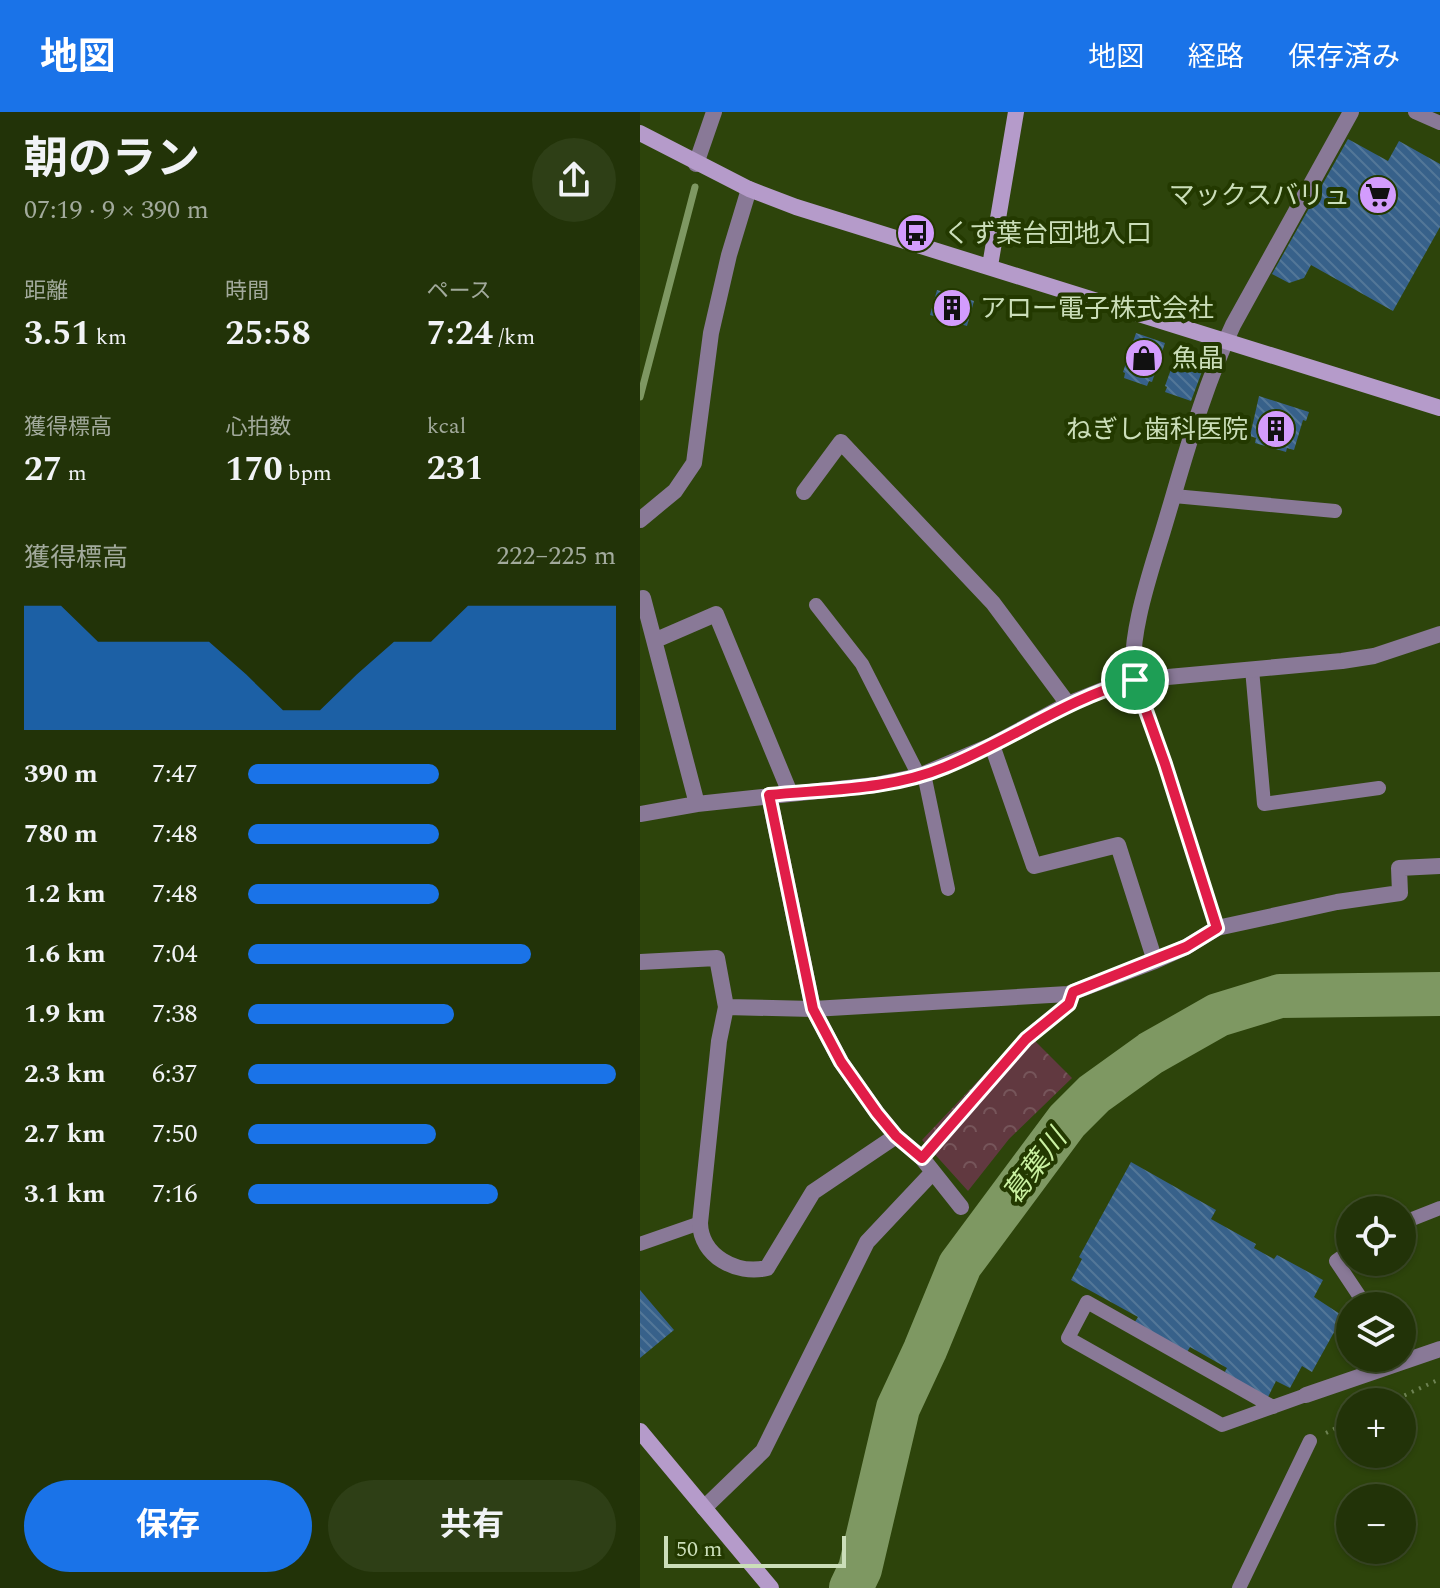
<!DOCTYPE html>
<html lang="ja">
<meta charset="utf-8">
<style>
:root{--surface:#223308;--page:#2e3f16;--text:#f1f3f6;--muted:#a2aa9c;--line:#3f4e29;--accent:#1a73e8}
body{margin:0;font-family:Spectral,"Noto Sans JP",serif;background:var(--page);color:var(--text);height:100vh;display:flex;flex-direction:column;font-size:30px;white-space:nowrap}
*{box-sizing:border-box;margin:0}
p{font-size:26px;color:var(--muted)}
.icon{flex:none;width:44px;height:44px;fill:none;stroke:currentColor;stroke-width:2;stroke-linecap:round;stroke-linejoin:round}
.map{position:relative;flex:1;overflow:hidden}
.side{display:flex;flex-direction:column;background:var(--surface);width:640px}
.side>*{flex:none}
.fabs{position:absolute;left:696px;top:1084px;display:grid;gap:16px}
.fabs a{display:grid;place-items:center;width:80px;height:80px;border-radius:50%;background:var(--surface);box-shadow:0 2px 6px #0004,0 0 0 2px var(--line);font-size:40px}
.scale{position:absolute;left:24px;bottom:20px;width:182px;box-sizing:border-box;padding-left:8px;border:4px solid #cbdeb9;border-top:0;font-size:22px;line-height:28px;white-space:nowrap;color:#cbdeb9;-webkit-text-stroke:6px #233900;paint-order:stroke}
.pin{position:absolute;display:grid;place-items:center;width:68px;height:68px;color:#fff;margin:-34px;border:4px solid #fff;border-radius:50%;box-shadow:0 2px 8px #0007}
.round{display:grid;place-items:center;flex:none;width:84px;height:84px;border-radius:42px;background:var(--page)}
.headline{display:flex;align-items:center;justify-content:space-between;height:136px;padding:0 24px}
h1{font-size:44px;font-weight:700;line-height:60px}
.metrics{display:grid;grid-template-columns:repeat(3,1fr);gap:12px;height:136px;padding:8px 24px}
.metrics div{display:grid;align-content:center}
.metrics b{font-size:34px;font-weight:700}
.metrics small{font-size:22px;font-weight:400}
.metrics p{font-size:22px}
.chart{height:224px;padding:16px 24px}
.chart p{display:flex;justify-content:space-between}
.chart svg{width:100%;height:144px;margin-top:8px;fill:var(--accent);opacity:.7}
.primary-button{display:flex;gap:16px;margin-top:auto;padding:16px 24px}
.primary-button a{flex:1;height:92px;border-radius:48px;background:var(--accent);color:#fff;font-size:32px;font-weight:700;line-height:92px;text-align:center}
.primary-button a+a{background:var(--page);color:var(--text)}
ul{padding:0 24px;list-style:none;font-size:26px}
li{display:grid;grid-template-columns:128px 96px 1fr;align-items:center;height:60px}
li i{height:20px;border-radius:10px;background:var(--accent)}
header{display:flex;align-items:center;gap:48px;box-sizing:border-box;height:112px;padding:0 40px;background:var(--accent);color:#fff}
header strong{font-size:38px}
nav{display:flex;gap:44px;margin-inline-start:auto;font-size:28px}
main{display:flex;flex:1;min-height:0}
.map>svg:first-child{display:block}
.forest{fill:url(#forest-crowns)}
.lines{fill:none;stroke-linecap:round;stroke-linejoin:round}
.stream{stroke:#7e9862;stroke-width:7}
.river{stroke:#7e9862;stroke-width:44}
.building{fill:url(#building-back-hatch)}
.path{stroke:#6d8252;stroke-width:4;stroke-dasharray:2 6;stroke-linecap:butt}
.lane{stroke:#897997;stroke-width:14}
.street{stroke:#897997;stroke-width:16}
.secondary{stroke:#b59bca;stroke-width:16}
.route-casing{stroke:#fff;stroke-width:16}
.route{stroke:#e11d48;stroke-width:10}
.labels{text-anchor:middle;stroke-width:8;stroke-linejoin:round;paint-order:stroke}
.poi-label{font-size:26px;fill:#cbdeb9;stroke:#233900;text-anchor:start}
.water-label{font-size:28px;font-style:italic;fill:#caf1a1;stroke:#233900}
</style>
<header>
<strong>地図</strong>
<nav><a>地図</a><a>経路</a><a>保存済み</a></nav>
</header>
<main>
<section class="side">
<div class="headline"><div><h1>朝のラン</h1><p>07:19 · 9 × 390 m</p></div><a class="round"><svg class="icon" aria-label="share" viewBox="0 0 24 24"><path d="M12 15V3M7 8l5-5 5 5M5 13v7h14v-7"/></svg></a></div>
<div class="metrics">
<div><p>距離</p><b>3.51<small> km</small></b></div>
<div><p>時間</p><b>25:58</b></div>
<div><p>ペース</p><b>7:24<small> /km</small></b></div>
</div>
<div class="metrics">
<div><p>獲得標高</p><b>27<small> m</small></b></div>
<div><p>心拍数</p><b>170<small> bpm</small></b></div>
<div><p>kcal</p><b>231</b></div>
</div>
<div class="chart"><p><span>獲得標高</span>222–225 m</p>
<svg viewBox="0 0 160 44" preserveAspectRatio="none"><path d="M0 44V6L10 6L20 17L30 17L40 17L50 17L60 27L70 38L80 38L90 27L100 17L110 17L120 6L130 6L140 6L150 6L160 6V44z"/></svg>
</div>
<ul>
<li><b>390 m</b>7:47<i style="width:52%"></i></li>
<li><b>780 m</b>7:48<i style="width:52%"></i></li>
<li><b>1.2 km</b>7:48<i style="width:52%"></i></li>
<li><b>1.6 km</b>7:04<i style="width:77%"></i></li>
<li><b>1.9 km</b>7:38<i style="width:56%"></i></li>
<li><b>2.3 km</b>6:37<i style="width:100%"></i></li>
<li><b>2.7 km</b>7:50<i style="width:51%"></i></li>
<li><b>3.1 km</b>7:16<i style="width:68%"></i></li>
</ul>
<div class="primary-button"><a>保存</a><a>共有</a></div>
</section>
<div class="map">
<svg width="800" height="1476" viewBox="0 0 800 1476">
<defs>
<pattern id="forest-crowns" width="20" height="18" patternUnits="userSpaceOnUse" patternTransform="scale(2)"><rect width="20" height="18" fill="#613940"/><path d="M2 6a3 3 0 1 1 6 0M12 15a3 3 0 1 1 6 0" fill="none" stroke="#76555a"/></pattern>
<pattern id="building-back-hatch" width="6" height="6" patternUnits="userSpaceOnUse" patternTransform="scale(2)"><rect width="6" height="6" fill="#37618a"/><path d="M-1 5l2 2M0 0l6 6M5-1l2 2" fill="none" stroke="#537798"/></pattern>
</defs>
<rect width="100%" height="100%" fill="#2d440b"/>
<path class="forest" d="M385 919 432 966 369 1027 328 1079 282 1028Z"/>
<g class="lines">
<path class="stream" d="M0 285 55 75"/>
<path class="river" d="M211 1476 220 1457 258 1296 285 1238 320 1153 427 1009 454 982 511 941 578 903 640 884 800 882"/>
</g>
<path class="building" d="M708 27 748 49 759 29 800 52V115L753 199 671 153 664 166 649 171 632 162Z
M297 178 334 189 327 214 290 203Z
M496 221 525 231 512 270 509 269 507 274 484 266 485 261 483 260Z
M536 243 564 254 551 289 525 280 527 275 525 274Z
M619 284 669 300 666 309 663 308 654 338 647 336 646 340 615 331 616 326 610 324Z
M491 1050 576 1098 571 1107 616 1132 614 1136 634 1147 637 1143 683 1168 674 1185 703 1204 672 1260 662 1254 650 1276 636 1269 627 1287 583 1263 587 1256 550 1235 546 1242 493 1213 498 1205 431 1168 442 1147 439 1145Z
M0 1178 34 1218 0 1246Z"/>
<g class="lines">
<path class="path" d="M501 586 519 634
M294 1032 386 927 414 904
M750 1290 800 1267
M686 1321 710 1309"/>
<path class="lane" d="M775 0 800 11
M534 384 695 399
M176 493 222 552 279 664
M612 557 624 692 739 676
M525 652 577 816
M284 662 308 777
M762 1111 800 1096
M0 1132 60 1111
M710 1139 696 1149 726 1194
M633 1295 447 1190 428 1226 582 1313 666 1283
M599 1476 670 1329"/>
<path class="street" d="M56 52 74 0
M164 380 201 330 353 491 428 592
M0 408 35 379 54 351 71 221 89 143 109 77
M3 486 57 692
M16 528 76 502 150 681
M495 568C486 528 513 453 525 412 545 345 563 277 593 213L711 0
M352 633 394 754 478 733 515 849
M129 683 173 897 201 950 237 1001 256 1024 282 1046 321 1095
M0 702 57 692 235 673 279 664 352 633 428 592 468 576 495 568 702 549 734 544 800 522
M0 850 77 846 86 895 79 929 60 1111C61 1144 96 1163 127 1156L173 1080 256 1024
M86 895 173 897 428 882 515 849 546 835 577 816 697 790 760 781 759 756 800 754
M666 1283 800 1237
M64 1396 123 1339 227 1130 292 1061"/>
<path class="secondary" d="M0 21 109 77 156 95 800 296
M350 154 376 0
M0 1319 131 1476"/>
</g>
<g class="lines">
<g class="route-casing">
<path id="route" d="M495 568 525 652 577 816 546 835 433 880 429 892 386 927 282 1046 256 1024 237 1001 201 950 173 897 129 683C188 677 250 678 305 655 370 629 426 587 495 568Z"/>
</g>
<use href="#route" class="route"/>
</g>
<defs>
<g id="supermarket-disc" transform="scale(2)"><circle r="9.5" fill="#d39cfd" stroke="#233900"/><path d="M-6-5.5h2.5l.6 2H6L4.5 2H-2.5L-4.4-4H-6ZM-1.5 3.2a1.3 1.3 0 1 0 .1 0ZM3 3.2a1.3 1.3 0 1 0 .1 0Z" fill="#111"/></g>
<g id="bus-disc" transform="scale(2)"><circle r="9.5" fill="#d39cfd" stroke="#233900"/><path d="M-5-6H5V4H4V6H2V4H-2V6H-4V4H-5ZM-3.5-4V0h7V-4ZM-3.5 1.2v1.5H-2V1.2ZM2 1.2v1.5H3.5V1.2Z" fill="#111"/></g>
<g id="building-disc" transform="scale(2)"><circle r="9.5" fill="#d39cfd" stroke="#233900"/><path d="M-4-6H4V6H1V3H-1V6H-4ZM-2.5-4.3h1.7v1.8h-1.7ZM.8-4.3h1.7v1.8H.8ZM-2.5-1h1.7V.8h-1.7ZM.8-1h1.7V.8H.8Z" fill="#111"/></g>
<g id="shop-disc" transform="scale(2)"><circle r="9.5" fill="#d39cfd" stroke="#233900"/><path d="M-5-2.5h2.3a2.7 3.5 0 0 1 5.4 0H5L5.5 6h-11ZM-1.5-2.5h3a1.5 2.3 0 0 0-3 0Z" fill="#111"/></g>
</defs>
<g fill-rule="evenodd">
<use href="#supermarket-disc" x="738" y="83"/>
<use href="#bus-disc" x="276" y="121"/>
<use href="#building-disc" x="312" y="196"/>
<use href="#shop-disc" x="504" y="246"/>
<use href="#building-disc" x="636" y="317"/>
</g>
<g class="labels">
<g class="poi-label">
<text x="710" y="92" text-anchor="end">マックスバリュ</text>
<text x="304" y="130">くず葉台団地入口</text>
<text x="340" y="205">アロー電子株式会社</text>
<text x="532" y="255">魚晶</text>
<text x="608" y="326" text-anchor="end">ねぎし歯科医院</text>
</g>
<g class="water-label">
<text transform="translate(394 1054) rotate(-53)" y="10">葛葉川</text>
</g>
</g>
</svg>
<div class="fabs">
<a><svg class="icon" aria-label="locate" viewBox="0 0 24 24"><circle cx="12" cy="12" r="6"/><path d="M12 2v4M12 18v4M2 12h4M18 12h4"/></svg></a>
<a><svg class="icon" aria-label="layers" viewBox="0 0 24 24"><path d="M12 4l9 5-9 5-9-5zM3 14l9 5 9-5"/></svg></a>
<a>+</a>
<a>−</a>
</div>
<div class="scale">50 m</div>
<div class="pin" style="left:495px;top:568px;background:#1e9e55"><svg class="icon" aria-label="arrive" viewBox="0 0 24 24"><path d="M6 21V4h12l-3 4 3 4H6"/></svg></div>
</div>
</main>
